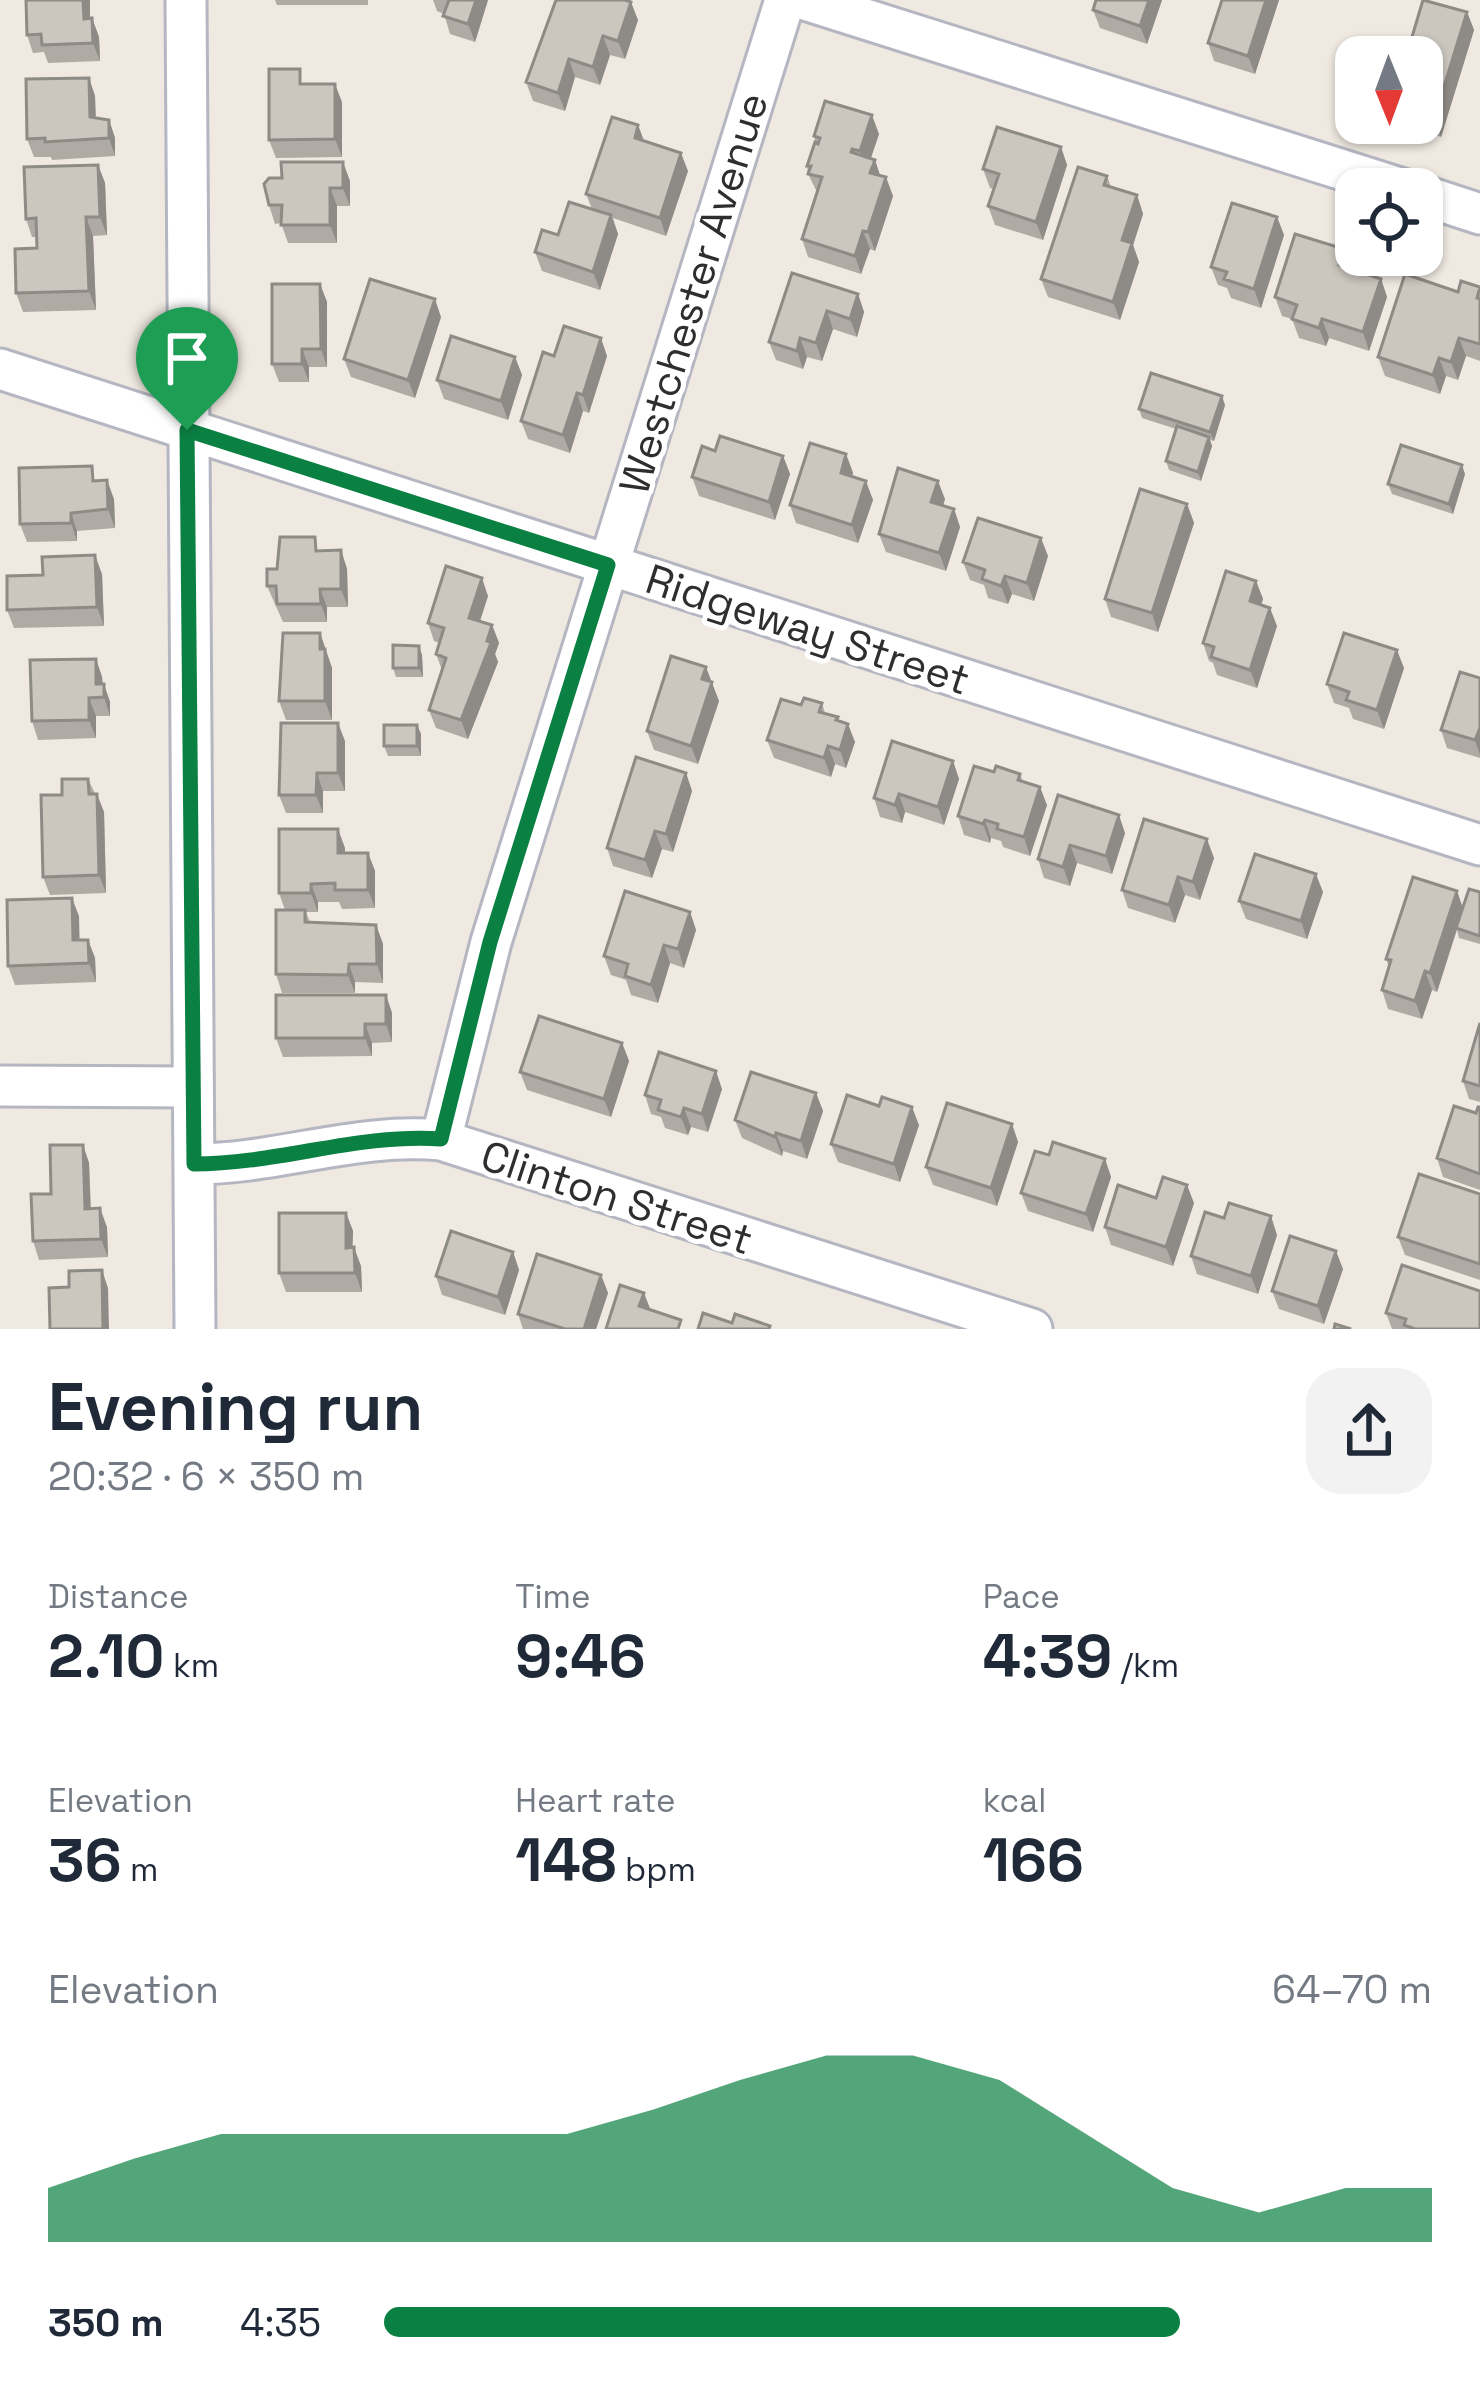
<!DOCTYPE html>
<meta charset="utf-8">
<style>
:root{--surface:#fff;--page:#f2f2f3;--text:#1f2937;--muted:#747a83;--accent:#0b8043}
body{margin:0;font-family:"Space Grotesk",sans-serif;background:var(--page);color:var(--text);height:100vh;display:flex;flex-direction:column;font-size:45px;white-space:nowrap}
*{box-sizing:border-box;margin:0}
p{font-size:39px;color:var(--muted)}
.icon{flex:none;width:66px;height:66px;fill:none;stroke:currentColor;stroke-width:2;stroke-linecap:round;stroke-linejoin:round}
.map{position:relative;height:1329px;overflow:hidden}
.sheet{display:flex;flex-direction:column;background:var(--surface);flex:1}
.sheet>*{flex:none}
.needle{width:78px;rotate:179deg}
.fabs{position:absolute;left:1335px;top:36px;display:grid;gap:24px}
.fabs a{display:grid;place-items:center;width:108px;height:108px;border-radius:24px;background:var(--surface);box-shadow:0 3px 9px #0004;font-size:60px}
.pin{position:absolute;display:grid;place-items:center;width:102px;height:102px;color:#fff;margin:-123px -51px;border-radius:50% 50% 50% 0;rotate:-45deg;box-shadow:0 0 12px #0007}
.pin .icon{rotate:45deg}
.round{display:grid;place-items:center;flex:none;width:126px;height:126px;border-radius:36px;background:var(--page)}
.head{display:flex;align-items:center;justify-content:space-between;height:204px;padding:0 48px}
h1{font-size:66px;font-weight:600;line-height:90px}
.figures{display:grid;grid-template-columns:repeat(3,1fr);gap:18px;height:204px;padding:12px 48px}
.figures div{display:grid;align-content:center}
.figures b{font-size:60px;font-weight:600}
.figures small{font-size:33px;font-weight:400}
.figures p{font-size:33px}
.chart{height:336px;padding:24px 48px}
.chart p{display:flex;justify-content:space-between}
.chart svg{width:100%;height:216px;margin-top:12px;fill:var(--accent);opacity:.7}
ul{padding:0 48px;list-style:none;font-size:39px}
li{display:grid;grid-template-columns:192px 144px 1fr;align-items:center;height:90px}
li i{height:30px;border-radius:15px;background:var(--accent)}
.map>svg:first-child{display:block}
.lines{fill:none;stroke-linecap:round;stroke-linejoin:round}
.minor-casing{stroke:#b4b7c1;stroke-width:45}
.minor{stroke:#fff;stroke-width:39}
.wall{fill:#afaba4}
.shaded-wall{fill:#8e8b86}
.building{fill:#cbc7bf;stroke:#8e8b86;stroke-width:3}
.route-casing{stroke:#fff;stroke-width:24}
.route{stroke:#0b8043;stroke-width:15}
.labels{text-anchor:middle;stroke-width:10;stroke-linejoin:round;paint-order:stroke}
.street-label{font-size:42px;fill:#2e2e2e;stroke:#fff}
</style>
<div class="map">
<svg width="1480" height="1329" viewBox="0 0 1480 1329">
<rect width="100%" height="100%" fill="#efe9e1"/>
<g class="lines">
<g class="minor-casing">
<path id="minor" d="M186 0 195 1329
M805 0 1403 189
M1422 195 1480 214
M0 369 1480 845
M0 1086 192 1087
M441 1140 491 942 785 0
M194 1164C277 1164 358 1132 441 1140L1032 1329"/>
</g>
<use href="#minor" class="minor"/>
</g>
<path class="wall" d="M90 0V19L92 18 99 37 100 61 48 63 44 52 33 53 27 35Z
M275 0H368V5H277Z
M433 0H488L475 42 450 34 444 14 437 11Z
M556 0 638 20 625 59 610 55 600 85 575 77 565 111 533 101 526 82Z
M1096 0H1162L1147 44 1100 28 1093 10Z
M1222 0H1279L1255 74 1214 61 1208 43Z
M1467 12 1474 30 1441 137 1397 123H1422V57Z
M89 78 95 96 96 118 109 120 115 138V156L52 160 51 157H34L27 139Z
M305 84 342 102V157L276 158 269 140Z
M638 125 644 141 688 171 666 236 613 218 618 234 600 290 542 271 535 252 592 209 586 194Z
M879 134 870 159 875 160 880 176 893 196 875 251 870 249 861 274 808 257 802 239 817 192 808 174 807 166 816 143 814 136Z
M1061 147 1067 165 1043 240 995 225 988 206 994 189 990 188 983 169Z
M98 165 105 183 107 235 93 236 96 310 23 312 16 293 37 248V237H32L26 219Z
M1107 176 1111 187 1137 195 1143 214 1133 245 1139 262 1120 320 1048 297 1041 279Z
M350 181V206H337V243H288L281 223 275 224 269 205Z
M1277 217 1284 235 1261 308 1231 298 1227 288 1218 285 1211 267Z
M1344 249 1351 269 1381 279 1387 297 1369 351 1329 338 1326 346 1299 338 1292 319 1282 316 1275 297Z
M320 284 327 302V367H309V382H279L272 364Z
M1480 287V361L1466 356 1458 380 1446 376 1440 394 1385 376 1378 357 1458 292Z
M858 294 864 312 857 337 833 329 822 361 807 357 803 369 776 360 769 342Z
M441 317 415 398 351 377 344 359Z
M554 356H607L589 413 583 411 570 453 528 439 521 421Z
M515 357 522 375 508 420 444 399 437 380Z
M1225 405 1214 441 1210 440 1212 446 1201 481 1169 470 1166 461 1176 429 1142 418 1139 409Z
M715 451 783 456 790 474 775 520 699 496 692 477Z
M846 454 853 473 852 477 873 500 858 543 796 523 790 505Z
M1465 474 1453 514 1392 494 1388 484Z
M98 480 114 499 115 528 77 531V541L27 542 20 524Z
M945 499 943 506 954 509 960 527 946 571 886 552 879 534Z
M1187 504 1194 523 1158 632 1111 617 1105 599Z
M341 550 347 569 348 607H327V622H283L267 586 277 569 320 551Z
M1048 556 1034 601 1012 594 1008 604 988 598 984 585 970 580 963 562Z
M102 574 104 626 14 628 7 610Z
M1256 581 1263 599 1261 605 1277 626 1257 688 1217 675 1213 663 1209 661 1203 643Z
M488 596 480 621 492 625 499 643 495 654 498 662 468 739 436 728 429 710 442 670 436 654 439 643 434 641 428 623Z
M320 633 332 668V720H286L279 701Z
M419 646 422 655 423 677H396L393 668Z
M96 659 102 677 103 684 110 702V716H96V738L38 740 32 721Z
M1404 668 1384 729 1353 719 1349 708 1334 703 1327 684Z
M1480 678V758L1447 748 1441 730Z
M711 682 719 701 698 764 654 750 647 731Z
M822 703 825 713 838 717 855 742 846 768 835 764 831 777 774 758 767 740 801 705Z
M417 725 421 734V756H388L384 746Z
M345 741V791H323V813H286L279 795Z
M953 761 959 779 944 825 905 812 902 823 880 817 874 798Z
M994 772 1020 774 1023 782 1047 805 1030 856 1003 847 1001 841 991 838 990 843 964 835 958 816Z
M686 773 692 791 673 852 662 849 652 878 613 866 607 848Z
M88 779 104 812 106 893 50 895 43 877 62 795Z
M1058 795 1125 833 1112 874 1077 863 1070 886 1044 878 1038 859Z
M338 829 345 853H368L375 871V908L342 909 339 902H318V912H306L310 922 376 925 383 944V983L355 982V993H282L276 974 285 910 279 893Z
M1214 858 1200 900 1185 895 1175 923 1128 908 1122 890Z
M1457 891 1463 908 1480 892V944L1459 938 1457 930 1437 992 1432 990 1422 1019 1388 1009 1382 990 1389 967 1386 959Z
M1323 892 1307 939 1246 919 1239 901Z
M690 912 696 930 684 968 670 963 658 1003 631 995 626 980 611 975 604 956Z
M79 916V940H88L95 958 96 982 15 985 8 966Z
M386 995 392 1013V1042L372 1043V1056L283 1057 276 1038Z
M1480 1023V1102L1469 1099 1463 1081Z
M622 1043 629 1061 611 1117 527 1090 520 1072Z
M722 1089 708 1132 691 1127 688 1135 665 1128 661 1117 651 1114 645 1095Z
M816 1093 823 1111 807 1159 783 1151 782 1156 742 1138 735 1120Z
M879 1106 919 1125 900 1182 838 1162 831 1144Z
M1480 1107V1190L1443 1177 1437 1158Z
M1012 1124 1018 1142 997 1206 933 1185 926 1167Z
M83 1145 89 1163 91 1208 107 1227 108 1257 39 1260 33 1241 51 1194Z
M1049 1155 1105 1159 1111 1177 1093 1232 1028 1211 1021 1193Z
M1480 1194V1280L1405 1255 1398 1237Z
M1156 1198 1194 1203 1173 1266 1111 1245 1105 1227Z
M346 1213 353 1231 352 1247 361 1266 362 1292H286L279 1273Z
M1277 1235 1258 1294 1197 1274 1191 1256Z
M513 1252 519 1270 505 1315 442 1295 436 1276Z
M1343 1269 1324 1324 1279 1309 1272 1291Z
M601 1275 608 1293 596 1329H523L518 1314Z
M1386 1313 1480 1329H1392Z"/>
<path class="shaded-wall" d="M83 0H90V37L84 19Z
M476 0H488L475 42 468 24Z
M1149 0H1162L1147 44 1140 26Z
M1266 0H1279L1255 74 1248 56Z
M631 2 638 20 625 59 618 41Z
M1467 12 1474 30 1441 137 1434 119Z
M92 18 99 37 100 61 93 43Z
M603 36 610 55 600 85 593 67Z
M569 59 575 77 565 111 558 93Z
M89 78 95 96 96 135 90 117Z
M335 84 342 102V157L335 139Z
M872 115 879 134 867 170 860 151Z
M109 120 115 138V156L109 138Z
M638 125 645 144 635 138Z
M1061 147 1067 165 1043 240 1036 222Z
M681 153 688 171 666 236 660 218Z
M875 160 881 178 870 173Z
M343 162 350 181V206L343 188Z
M98 165 105 183 107 235 100 217Z
M886 177 893 196 875 251 868 232Z
M330 188 337 206V243L330 225Z
M1137 195 1143 214 1133 245 1139 262 1120 320 1113 302 1122 240Z
M611 215 618 234 600 290 593 272Z
M86 217 93 236 96 310 89 291Z
M1277 217 1284 235 1261 308 1254 289Z
M863 231 870 249 861 274 855 256Z
M1344 249 1351 268 1346 283 1339 265Z
M1381 279 1387 297 1369 351 1363 332Z
M320 284 327 302V367L321 349Z
M858 294 864 312 857 337 850 319Z
M435 299 441 317 415 398 408 380Z
M827 311 833 329 822 361 816 343Z
M1322 319 1329 338 1326 346 1319 328Z
M601 338 607 356 589 413 583 395Z
M800 338 807 357 803 369 797 351Z
M1459 338 1466 356 1458 380 1451 362Z
M302 349 309 367V382L302 364Z
M515 357 522 375 508 420 501 401Z
M1439 358 1446 376 1440 394 1433 375Z
M577 393 583 411 570 453 563 435Z
M1222 396 1225 405 1214 441 1210 432Z
M1209 437 1212 446 1201 481 1198 472Z
M846 454 853 473 847 492 841 473Z
M783 456 790 474 775 520 769 502Z
M1462 465 1465 474 1453 514 1449 504Z
M107 480 114 499 115 528 108 509Z
M866 481 873 500 858 543 852 525Z
M938 481 945 499 938 521 931 502Z
M1187 504 1194 523 1158 632 1152 613Z
M954 509 960 527 946 571 939 553Z
M71 513 77 531V541L71 523Z
M1041 538 1048 556 1034 601 1027 583Z
M341 550 347 569 348 607 341 589Z
M95 555 102 574 104 626 97 607Z
M1005 576 1012 594 1008 604 1001 586Z
M482 578 488 596 475 636 469 618Z
M1256 581 1263 599 1256 620 1250 601Z
M320 589 327 607V622L321 604Z
M1270 608 1277 626 1257 688 1250 670Z
M492 625 499 643 495 654 498 662 468 739 461 720Z
M320 633 332 668V720L325 701Z
M419 646 422 655 423 677 419 668Z
M1397 650 1404 668 1384 729 1377 710Z
M96 659 102 677 103 697 96 684Z
M706 667 719 701 698 764 691 746 702 679Z
M104 684 110 702V716L104 697Z
M89 698 96 716V738L89 720Z
M338 723 345 741V791L338 773Z
M848 724 855 742 846 768 840 750Z
M417 725 421 734V756L417 746Z
M1479 728 1480 731V755L1475 740Z
M828 746 835 764 831 777 824 758Z
M953 761 959 779 944 825 938 807Z
M317 773 323 791V813L316 795Z
M686 773 692 791 673 852 666 834Z
M1040 787 1047 805 1030 856 1024 837Z
M97 794 104 812 106 893 99 875Z
M899 794 905 812 902 823 895 805Z
M1119 815 1125 833 1112 874 1106 856Z
M985 820 991 838 990 843 983 824Z
M338 829 345 848V871L338 853Z
M655 831 662 849 652 878 645 860Z
M1207 839 1214 858 1200 900 1193 882Z
M1070 845 1077 863 1070 886 1063 867Z
M368 853 375 871V908L368 890Z
M1316 874 1323 892 1307 939 1301 921Z
M1178 877 1185 895 1175 923 1169 905Z
M311 884 318 902V912L311 893Z
M1457 891 1463 909 1437 992 1430 973Z
M72 898 79 916 80 959 73 940Z
M690 912 696 930 684 968 678 949Z
M376 925 383 944V983L377 964Z
M88 940 95 958 96 982 89 963Z
M664 945 670 963 658 1003 651 985Z
M349 964 355 982V993L348 975Z
M1425 971 1432 990 1422 1019 1415 1001Z
M386 995 392 1013V1042L386 1024Z
M365 1024 372 1043V1056L365 1038Z
M622 1043 629 1061 611 1117 604 1099Z
M716 1071 722 1089 708 1132 702 1114Z
M816 1093 823 1111 807 1159 801 1141Z
M912 1107 919 1125 900 1182 894 1164Z
M684 1108 691 1127 688 1135 681 1117Z
M1012 1124 1018 1142 997 1206 991 1188Z
M776 1133 783 1151 782 1156 775 1137Z
M83 1145 89 1163 91 1227 85 1209Z
M1105 1159 1111 1177 1093 1232 1086 1214Z
M1187 1185 1194 1203 1173 1266 1166 1247Z
M100 1208 107 1227 108 1257 101 1239Z
M346 1213 353 1231 352 1266 346 1248Z
M1271 1216 1277 1235 1258 1294 1251 1276Z
M354 1247 361 1266 362 1292 355 1273Z
M1336 1251 1343 1269 1324 1324 1318 1306Z
M513 1252 519 1270 505 1315 498 1297Z
M102 1270 108 1288 109 1329H103Z
M601 1275 608 1293 596 1329H584Z
M644 1293 651 1311 639 1306Z"/>
<path class="building" d="M26 0H83L84 19 92 18 93 43 42 45 41 34 27 35Z
M449 0H476L468 24 443 16Z
M556 0H625L631 2 618 41 603 36 593 67 569 59 558 93 526 82Z
M1096 0H1149L1140 26 1093 10Z
M1222 0H1266L1248 56 1208 43Z
M1423 0 1467 12 1434 119 1422 115V57H1406Z
M269 69H300V84H335V139L269 140Z
M89 78 90 117 109 120V138L45 142V138L27 139 26 79Z
M825 101 872 115 860 151 852 149 851 152 875 160 870 173 886 177 868 232 863 231 855 256 802 239 822 177 808 174 811 166H807L815 142 818 144 820 138 814 136Z
M612 117 638 125 635 138 681 153 660 218 586 194Z
M997 127 1061 147 1036 222 988 206 999 174 983 169Z
M281 162H343V188H330V225H281L282 205H269L264 184 269 178H282Z
M98 165 100 217H86L89 291 16 293 15 249 37 248 36 218 26 219 24 167Z
M1078 167 1107 176 1104 185 1137 195 1122 240 1132 243 1113 302 1041 279Z
M569 202 611 215 593 272 535 252 542 230 558 235Z
M1232 203 1277 217 1254 289 1224 279 1227 272 1211 267Z
M1295 234 1344 249 1339 265 1381 279 1363 332 1322 319 1319 328 1292 319 1297 305 1275 297Z
M792 273 858 294 850 319 827 311 816 343 800 338 797 351 769 342Z
M1405 274 1458 292 1461 281 1480 287 1477 298 1480 299V344L1459 338 1451 362 1439 358 1433 375 1378 357Z
M370 279 435 299 408 380 344 359Z
M272 284H320L321 349H302V364H272Z
M564 326 601 338 583 395 577 393 563 435 521 421 543 352 554 356Z
M451 336 515 357 501 401 437 380Z
M1151 373 1222 396 1210 432 1139 409Z
M1177 426 1209 437 1198 472 1166 461Z
M720 436 783 456 769 502 692 477 702 446 715 451Z
M810 443 846 454 841 473 866 481 852 525 790 505Z
M1401 445 1462 465 1449 504 1388 484Z
M92 466 93 481 107 480 108 509 71 513V523L20 524 19 468Z
M898 468 938 481 931 502 954 509 939 553 879 534Z
M1140 489 1187 504 1152 613 1105 599Z
M978 518 1041 538 1027 583 1005 576 1001 586 982 579 985 570 963 562Z
M280 537H315L316 551 341 550V589H320L321 604H277L276 586H267V569H277Z
M95 555 97 607 7 610V576L43 575 42 557Z
M446 566 482 578 469 618 492 625 487 641 491 643 461 720 429 710 446 658 436 654 444 628 428 623Z
M1226 571 1256 581 1250 601 1270 608 1250 670 1211 657 1214 647 1203 643Z
M283 633H320V649H325V701H279Z
M1344 633 1397 650 1377 710 1346 700 1349 692 1327 684Z
M393 645 419 646V668H393Z
M671 656 706 667 702 679 712 682 691 746 647 731Z
M96 659V684H104V697L89 698V720L32 721 30 660Z
M1460 672 1480 678V728L1475 740 1441 730Z
M804 698 822 703 819 712 838 717 836 720 848 724 840 750 828 746 824 758 767 740 781 699 801 705Z
M281 723H338V773H317L316 795H279Z
M384 725H417V746H384Z
M892 741 953 761 938 807 899 794 895 805 874 798Z
M636 757 686 773 666 834 655 831 645 860 607 848Z
M974 766 994 772 996 766 1020 774 1018 780 1040 787 1024 837 997 829 998 824 985 820 983 824 958 816Z
M62 779H88L89 794H97L99 875 43 877 41 795H62Z
M1058 795 1119 815 1106 856 1070 845 1063 867 1038 859Z
M1144 819 1207 839 1193 882 1178 877 1169 905 1122 890Z
M279 829H338V853H368V890H335V883L311 884V893H279Z
M1255 854 1316 874 1301 921 1239 901Z
M1413 877 1457 891 1430 973 1425 971 1415 1001 1382 990 1391 960 1386 959Z
M1469 889 1480 892V936L1456 928Z
M625 891 690 912 678 949 664 945 651 985 625 976 628 964 604 956Z
M72 898 73 940H88L89 963 8 966 7 900Z
M276 910H305V922L376 925 377 964H349L348 975 276 974Z
M276 995H386V1024H365V1038H276Z
M539 1016 622 1043 604 1099 520 1072Z
M1480 1023V1086L1463 1081Z
M659 1052 716 1071 702 1114 684 1108 681 1117 658 1110 661 1100 645 1095Z
M751 1072 816 1093 801 1141 776 1133 775 1137 735 1120Z
M847 1095 879 1106 882 1097 912 1107 894 1164 831 1144Z
M947 1103 1012 1124 991 1188 926 1167Z
M1454 1106 1476 1113 1478 1107H1480V1174L1437 1158Z
M1053 1142 1105 1159 1086 1214 1021 1193 1035 1151 1049 1155Z
M50 1145H83L85 1209 100 1208 101 1239 33 1241 31 1194H51Z
M1419 1174 1480 1194V1264L1398 1237Z
M1163 1177 1187 1185 1166 1247 1105 1227 1118 1185 1156 1198Z
M1229 1203 1271 1216 1251 1276 1191 1256 1205 1212 1224 1218Z
M279 1213H346V1248L354 1247 355 1273H279Z
M451 1231 513 1252 498 1297 436 1276Z
M1290 1236 1336 1251 1318 1306 1272 1291Z
M537 1254 601 1275 584 1329H565L518 1314Z
M1402 1265 1480 1291V1329H1415L1404 1325 1406 1319 1386 1313Z
M102 1270 103 1329H50L49 1288 69 1287V1271Z
M620 1285 644 1293 639 1306 681 1320 678 1329H606Z
M703 1313 732 1323 735 1314 770 1326 769 1329H698Z
M1335 1324 1351 1329H1334Z"/>
<g class="lines">
<g class="route-casing">
<path id="route" d="M187 430 608 565 490 942 441 1139C359 1133 278 1164 194 1164Z"/>
</g>
<use href="#route" class="route"/>
</g>
<g class="labels">
<g class="street-label">
<text transform="translate(693 293) rotate(-73)" y="15">Westchester Avenue</text>
<text transform="translate(808 629) rotate(18)" y="15">Ridgeway Street</text>
<text transform="translate(617 1197) rotate(18)" y="15">Clinton Street</text>
</g>
</g>
</svg>
<div class="fabs">
<a><svg class="needle" viewBox="-14 -14 28 28"><path d="M0-13l5 13h-10z" fill="#e53935"/><path d="M0 13l5-13h-10z" fill="#747a83"/></svg></a>
<a><svg class="icon" aria-label="locate" viewBox="0 0 24 24"><circle cx="12" cy="12" r="6"/><path d="M12 2v4M12 18v4M2 12h4M18 12h4"/></svg></a>
</div>
<div class="pin" style="left:187px;top:430px;background:#1e9e55"><svg class="icon" aria-label="arrive" viewBox="0 0 24 24"><path d="M6 21V4h12l-3 4 3 4H6"/></svg></div>
</div>
<section class="sheet">
<div class="head"><div><h1>Evening run</h1><p>20:32 · 6 × 350 m</p></div><a class="round"><svg class="icon" aria-label="share" viewBox="0 0 24 24"><path d="M12 15V3M7 8l5-5 5 5M5 13v7h14v-7"/></svg></a></div>
<div class="figures">
<div><p>Distance</p><b>2.10<small> km</small></b></div>
<div><p>Time</p><b>9:46</b></div>
<div><p>Pace</p><b>4:39<small> /km</small></b></div>
</div>
<div class="figures">
<div><p>Elevation</p><b>36<small> m</small></b></div>
<div><p>Heart rate</p><b>148<small> bpm</small></b></div>
<div><p>kcal</p><b>166</b></div>
</div>
<div class="chart"><p><span>Elevation</span>64–70 m</p>
<svg viewBox="0 0 160 44" preserveAspectRatio="none"><path d="M0 44V33L10 27L20 22L30 22L40 22L50 22L60 22L70 17L80 11L90 6L100 6L110 11L120 22L130 33L140 38L150 33L160 33V44z"/></svg>
</div>
<ul>
<li><b>350 m</b>4:35<i style="width:76%"></i></li>
</ul>
</section>
